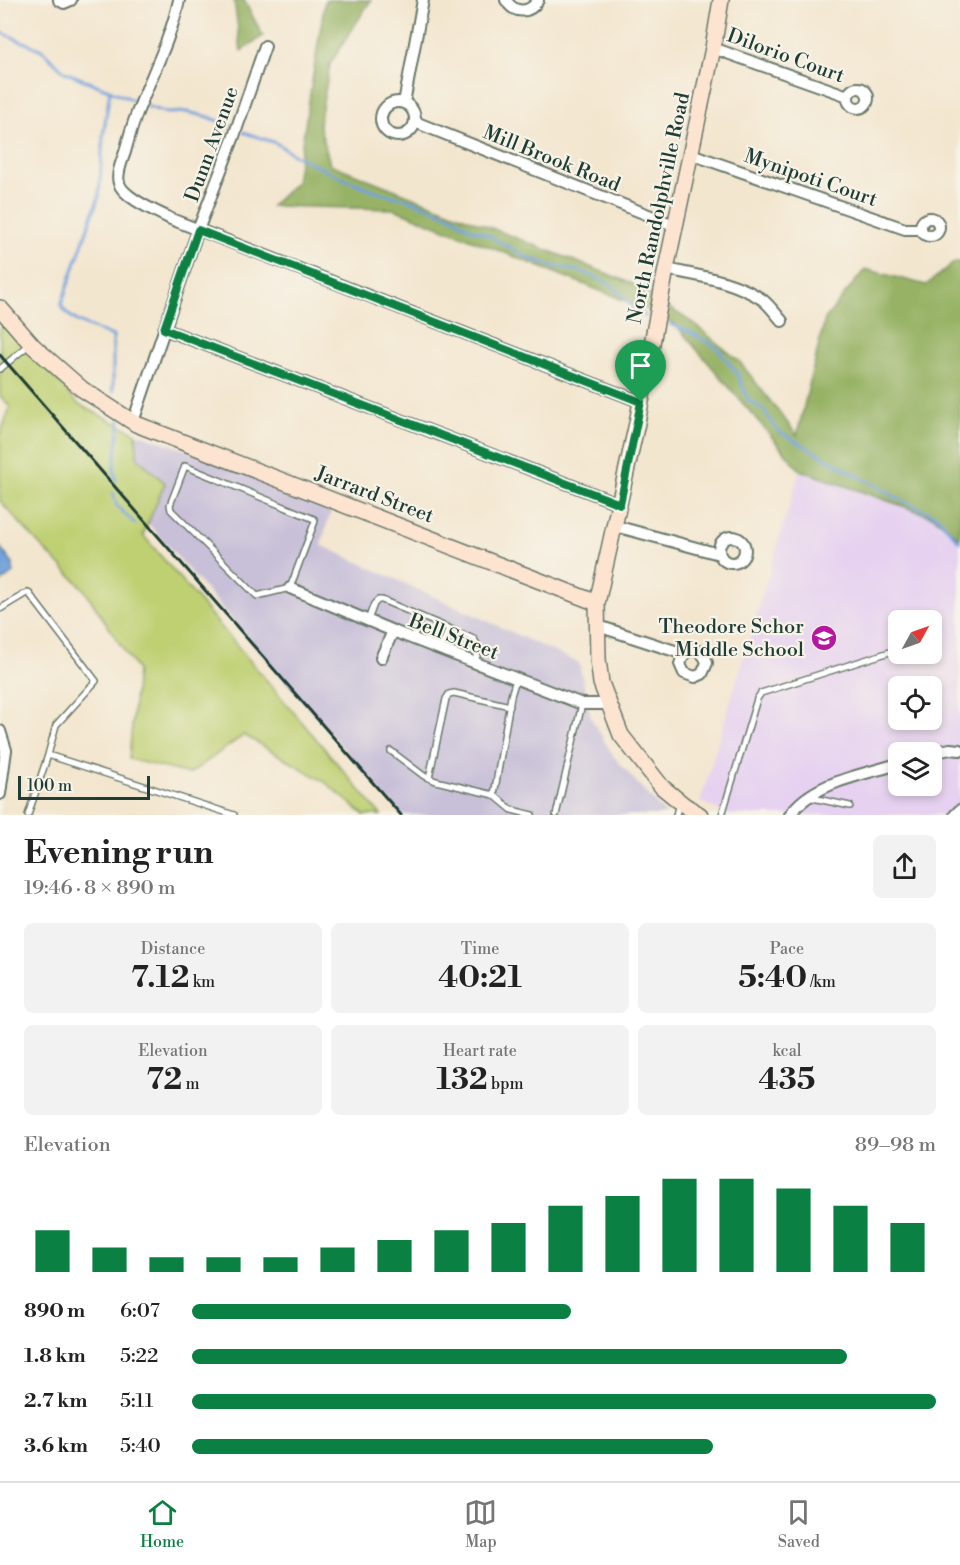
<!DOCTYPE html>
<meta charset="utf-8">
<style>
:root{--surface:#fff;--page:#f2f2f2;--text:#222;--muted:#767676;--line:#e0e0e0;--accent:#0b8043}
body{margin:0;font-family:"Libre Bodoni",serif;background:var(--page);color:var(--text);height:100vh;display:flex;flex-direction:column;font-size:22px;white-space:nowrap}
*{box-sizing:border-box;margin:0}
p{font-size:20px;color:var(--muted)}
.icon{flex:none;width:33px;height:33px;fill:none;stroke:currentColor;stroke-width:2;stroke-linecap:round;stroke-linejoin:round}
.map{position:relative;height:815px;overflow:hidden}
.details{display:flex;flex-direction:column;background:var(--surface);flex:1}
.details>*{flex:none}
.needle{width:39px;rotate:50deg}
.fabs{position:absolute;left:888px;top:610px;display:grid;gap:12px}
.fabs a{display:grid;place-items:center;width:54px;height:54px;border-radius:9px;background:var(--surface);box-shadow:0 3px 9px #0003;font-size:30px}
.scale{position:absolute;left:18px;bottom:15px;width:132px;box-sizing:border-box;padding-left:6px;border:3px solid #1f3d34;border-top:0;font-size:16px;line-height:21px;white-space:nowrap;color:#1f3d34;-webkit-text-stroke:4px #f7f3e8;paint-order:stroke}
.pin{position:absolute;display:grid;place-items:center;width:51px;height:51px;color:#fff;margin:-62px -26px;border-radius:50% 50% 50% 0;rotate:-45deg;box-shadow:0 0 6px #0007}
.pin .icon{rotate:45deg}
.round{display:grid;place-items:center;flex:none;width:63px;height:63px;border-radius:9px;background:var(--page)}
.head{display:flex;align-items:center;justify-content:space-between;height:102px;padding:0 24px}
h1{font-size:33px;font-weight:700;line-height:45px}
.stats{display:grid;grid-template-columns:repeat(3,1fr);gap:9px;height:102px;padding:6px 24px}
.stats div{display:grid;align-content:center;border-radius:9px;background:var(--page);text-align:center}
.stats b{font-size:30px;font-weight:700}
.stats small{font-size:16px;font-weight:400}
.stats p{font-size:16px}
.chart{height:168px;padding:12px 24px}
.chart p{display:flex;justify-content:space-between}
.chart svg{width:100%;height:108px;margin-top:6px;stroke:var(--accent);stroke-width:6}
ul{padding:0 24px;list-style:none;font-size:20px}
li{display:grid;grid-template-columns:96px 72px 1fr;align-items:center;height:45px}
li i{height:15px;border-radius:8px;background:var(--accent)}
.tabs{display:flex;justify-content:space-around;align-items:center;height:84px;border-top:2px solid var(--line);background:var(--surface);font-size:16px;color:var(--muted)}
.tabs a{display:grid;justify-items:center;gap:3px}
.tabs .selected{color:var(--accent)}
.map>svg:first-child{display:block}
.built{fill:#e6d2f0;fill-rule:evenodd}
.industrial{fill:#c8bfd8}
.green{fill:#bfd073;stroke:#6f8654;stroke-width:1.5}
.forest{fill:#97b265;stroke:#5b784c;stroke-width:1.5}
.water{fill:#72a2dc;stroke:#487088;stroke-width:1.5}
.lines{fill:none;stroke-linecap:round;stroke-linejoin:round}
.stream{stroke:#72a2dc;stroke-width:3}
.lane-casing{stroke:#69786a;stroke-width:8}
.street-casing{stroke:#69786a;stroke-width:14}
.secondary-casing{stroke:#69786a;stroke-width:18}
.lane{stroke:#fff;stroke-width:5}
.street{stroke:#fff;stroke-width:10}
.secondary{stroke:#fde4d1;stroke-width:15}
.rail{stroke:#1f3d34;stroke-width:3}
.route-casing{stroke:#fff;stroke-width:12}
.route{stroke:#0b8043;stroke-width:8}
.labels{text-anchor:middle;stroke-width:4.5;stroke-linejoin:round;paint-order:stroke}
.street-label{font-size:20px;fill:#1f3d34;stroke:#f7f3e8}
.poi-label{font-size:20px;fill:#1f3d34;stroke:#f7f3e8;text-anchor:end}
</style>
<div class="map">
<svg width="960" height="815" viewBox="0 0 960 815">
<rect width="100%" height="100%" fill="#f7f3e8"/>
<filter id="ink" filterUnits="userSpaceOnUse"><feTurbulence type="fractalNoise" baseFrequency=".0167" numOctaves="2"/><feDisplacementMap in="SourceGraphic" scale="12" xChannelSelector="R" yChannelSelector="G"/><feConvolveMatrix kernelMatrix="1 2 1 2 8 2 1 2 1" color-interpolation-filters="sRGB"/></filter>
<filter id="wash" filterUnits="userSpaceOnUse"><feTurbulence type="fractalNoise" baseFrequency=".008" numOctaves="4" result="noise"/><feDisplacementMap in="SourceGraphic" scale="24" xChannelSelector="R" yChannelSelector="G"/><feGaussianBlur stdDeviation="1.35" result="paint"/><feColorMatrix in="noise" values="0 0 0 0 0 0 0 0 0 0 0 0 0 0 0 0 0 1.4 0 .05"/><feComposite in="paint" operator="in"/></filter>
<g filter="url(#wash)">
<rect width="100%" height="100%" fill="#f3e6cf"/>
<path class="built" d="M800 470 934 517 960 538V815H731L700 802ZM898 621H932V654H898ZM898 687H932V720H898ZM898 753H932V786H898Z"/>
<path class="industrial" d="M136 433 334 500 321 545 579 663 591 718 614 757 666 815H401L148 523 164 483 137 457Z"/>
<path class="green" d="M0 316 78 404 136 433 137 457 165 483 143 535 381 815H364L325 782 244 735 189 774 129 759 137 670 83 588 39 544 0 501V436L10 407 0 396Z"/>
<path class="forest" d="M234 0H244L263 36 241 51Z
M325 0H371L330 64 319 124 330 164 633 284 693 323 739 361 797 435 825 319 865 269 926 285 955 262H960V538L934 517 800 470 675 324 651 311 394 209 271 206 296 182Z"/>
<path class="water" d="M0 547 13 564V573L0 583Z"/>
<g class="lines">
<path class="stream" d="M0 32 42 50 65 72 133 100
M110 90 103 137 99 196 61 305C70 323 95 328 113 336V391
M146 106 167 113 187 112 209 117 230 126
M243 132 276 143 293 154 342 178 384 194 410 200 453 217 471 229 486 234 526 257 552 266 581 271 610 284 623 296 637 313 646 316
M670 324 690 332 716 347 737 373 748 400 763 409 778 431 901 500 937 516 960 542
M116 480 114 470 120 420
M113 493 117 506 135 524"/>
</g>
</g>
<g filter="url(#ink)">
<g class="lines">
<g class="lane-casing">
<path id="lane" d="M0 369 30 344
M185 466 314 519 315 521 290 588 257 596 171 510 170 505Z
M0 609 28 592 96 681 56 725 48 755
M368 620 374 604 378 600H382L474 639 479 648 475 663
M413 638 421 617
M441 649 449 628
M391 751 424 776 436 781 494 795 511 696 516 679
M429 778 446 699 449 694 454 693 510 706
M494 795 512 810 532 815
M808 797 850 806
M28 815 48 755 234 815
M556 815 582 704
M676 815 679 802
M722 815 757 699 761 693 896 650"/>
</g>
<g class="street-casing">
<path id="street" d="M59 0 64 3 71 0
M179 0C171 38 153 72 139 108 133 122 129 137 125 152 122 161 116 174 119 183 123 198 158 212 171 219L641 402
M506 0C514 14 530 14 538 0
M713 48 848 96
M848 98a10 10 0 1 1 20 0a10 10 0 1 1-20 0Z
M381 119a17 17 0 1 1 34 0a17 17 0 1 1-34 0Z
M404 103 423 0
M415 122 676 226
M691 154 905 229H921
M921 227a9 9 0 1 1 18 0a9 9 0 1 1-18 0Z
M666 269C699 276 734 280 763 300 770 306 776 314 782 321
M164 329 620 504
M136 424 134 419 198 230 233 139 265 46
M615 526 719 554
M719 550a13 13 0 1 1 26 0a13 13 0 1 1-26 0Z
M290 588 393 631 582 704H608
M598 626 684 654C694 647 704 651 707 663L702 674 695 677 684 673 680 664 684 654
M381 658 393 631
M0 731 6 750 0 794
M932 753 950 749 960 750
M790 815C812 782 863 775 898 764
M955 815 960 810"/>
</g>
<g class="secondary-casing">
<path id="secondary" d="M0 308 33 346 82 389 136 424 597 603
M700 815 684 805 662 787 621 735 601 683 598 659 597 603 637 423 666 269 713 48 721 0"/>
</g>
<use href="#lane" class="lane"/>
<use href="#street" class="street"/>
<use href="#secondary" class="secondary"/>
<path class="rail" d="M0 355 401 815"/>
</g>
</g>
<g class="lines" filter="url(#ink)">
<g class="route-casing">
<path id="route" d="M198 230 641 402 620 504 164 329Z"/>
</g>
<use href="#route" class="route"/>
</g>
<defs>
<g id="school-disc" transform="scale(1.35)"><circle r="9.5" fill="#b5179e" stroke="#f7f3e8"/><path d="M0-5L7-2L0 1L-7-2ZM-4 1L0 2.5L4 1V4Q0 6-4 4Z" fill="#fff"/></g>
</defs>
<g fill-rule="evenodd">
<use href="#school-disc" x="824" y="638"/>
</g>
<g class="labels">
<g class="street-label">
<text transform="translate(786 55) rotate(20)" y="7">Dilorio Court</text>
<text transform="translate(211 144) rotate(-70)" y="7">Dunn Avenue</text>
<text transform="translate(552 158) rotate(22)" y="7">Mill Brook Road</text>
<text transform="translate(811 177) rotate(19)" y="7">Mynipoti Court</text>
<text transform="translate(658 208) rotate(-78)" y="7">North Randolphville Road</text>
<text transform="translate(375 494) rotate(21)" y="7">Jarrard Street</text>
<text transform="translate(454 636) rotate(21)" y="7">Bell Street</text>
</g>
<g class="poi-label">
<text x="804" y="633">Theodore Schor<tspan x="804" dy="23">Middle School</tspan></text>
</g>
</g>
</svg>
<div class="fabs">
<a><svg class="needle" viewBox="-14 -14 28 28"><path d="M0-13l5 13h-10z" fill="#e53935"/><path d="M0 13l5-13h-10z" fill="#767676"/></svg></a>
<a><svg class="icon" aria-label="locate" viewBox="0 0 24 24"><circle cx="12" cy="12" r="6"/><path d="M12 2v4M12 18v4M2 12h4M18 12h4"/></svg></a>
<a><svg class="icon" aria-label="layers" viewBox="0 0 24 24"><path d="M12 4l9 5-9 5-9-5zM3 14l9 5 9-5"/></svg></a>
</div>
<div class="scale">100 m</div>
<div class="pin" style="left:641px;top:402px;background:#1e9e55"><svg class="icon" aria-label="arrive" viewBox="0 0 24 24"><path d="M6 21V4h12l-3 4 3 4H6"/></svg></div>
</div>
<section class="details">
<div class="head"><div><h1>Evening run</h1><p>19:46 · 8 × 890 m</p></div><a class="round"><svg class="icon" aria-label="share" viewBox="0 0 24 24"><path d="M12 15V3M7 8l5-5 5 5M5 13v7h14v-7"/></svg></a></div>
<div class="stats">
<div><p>Distance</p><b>7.12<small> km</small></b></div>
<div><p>Time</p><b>40:21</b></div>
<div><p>Pace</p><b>5:40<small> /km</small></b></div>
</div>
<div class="stats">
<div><p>Elevation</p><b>72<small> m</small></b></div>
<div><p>Heart rate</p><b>132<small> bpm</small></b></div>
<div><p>kcal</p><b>435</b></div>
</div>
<div class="chart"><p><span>Elevation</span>89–98 m</p>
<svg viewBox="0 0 160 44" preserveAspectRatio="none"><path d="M5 44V27M15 44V34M25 44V38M35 44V38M45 44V38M55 44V34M65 44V31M75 44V27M85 44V24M95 44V17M105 44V13M115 44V6M125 44V6M135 44V10M145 44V17M155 44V24"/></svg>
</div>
<ul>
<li><b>890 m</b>6:07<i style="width:51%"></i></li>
<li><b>1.8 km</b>5:22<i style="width:88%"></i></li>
<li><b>2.7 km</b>5:11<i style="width:100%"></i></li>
<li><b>3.6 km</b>5:40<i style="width:70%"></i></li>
</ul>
</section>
<nav class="tabs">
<a class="selected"><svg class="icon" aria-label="home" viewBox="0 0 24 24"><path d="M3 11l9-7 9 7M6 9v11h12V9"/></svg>Home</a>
<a><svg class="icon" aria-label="map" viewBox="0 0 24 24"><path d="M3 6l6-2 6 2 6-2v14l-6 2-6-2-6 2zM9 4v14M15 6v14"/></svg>Map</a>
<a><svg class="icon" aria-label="saved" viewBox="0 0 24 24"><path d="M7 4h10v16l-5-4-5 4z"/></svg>Saved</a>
</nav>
